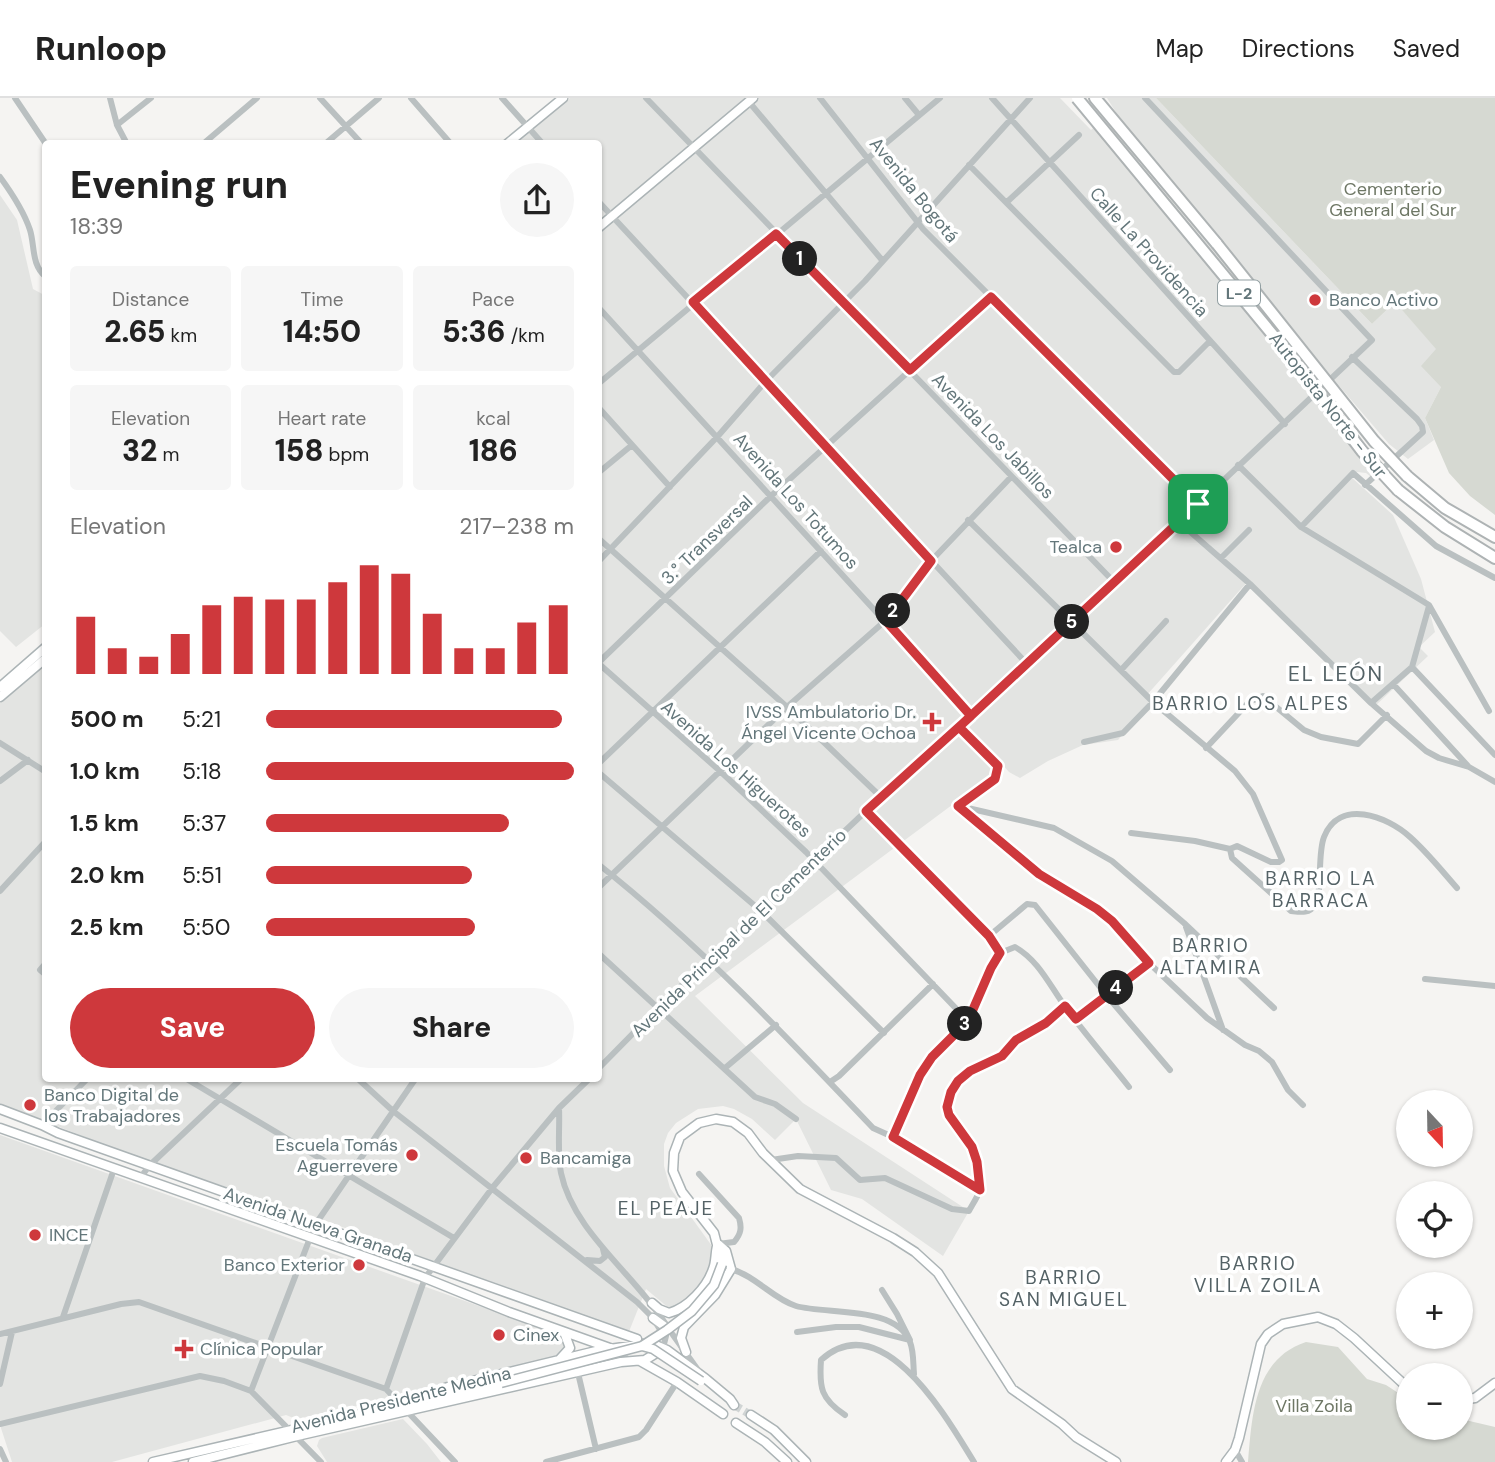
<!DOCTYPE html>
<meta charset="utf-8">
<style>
:root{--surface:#fff;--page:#f6f6f6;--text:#222;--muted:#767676;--line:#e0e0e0;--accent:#ce383c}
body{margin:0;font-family:"DM Sans",sans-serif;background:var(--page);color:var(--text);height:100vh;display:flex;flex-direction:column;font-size:26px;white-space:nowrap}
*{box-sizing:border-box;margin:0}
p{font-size:23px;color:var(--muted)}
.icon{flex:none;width:38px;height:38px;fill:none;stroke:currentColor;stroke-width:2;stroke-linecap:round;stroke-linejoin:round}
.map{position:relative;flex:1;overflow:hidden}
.panel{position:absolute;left:42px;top:42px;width:560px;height:942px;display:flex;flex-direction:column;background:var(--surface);border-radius:7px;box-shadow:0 2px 5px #0004}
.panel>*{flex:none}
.needle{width:46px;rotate:158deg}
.controls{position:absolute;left:1396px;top:992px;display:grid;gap:14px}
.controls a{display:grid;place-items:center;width:77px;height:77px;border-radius:50%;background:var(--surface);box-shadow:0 2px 5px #0004;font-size:35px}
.pin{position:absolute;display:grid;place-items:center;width:60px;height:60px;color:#fff;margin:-30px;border-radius:14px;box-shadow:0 4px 10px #0006}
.km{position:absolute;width:35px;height:35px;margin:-18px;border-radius:50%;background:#222;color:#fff;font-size:19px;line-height:35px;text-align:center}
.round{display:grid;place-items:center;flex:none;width:74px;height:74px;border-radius:37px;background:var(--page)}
.summary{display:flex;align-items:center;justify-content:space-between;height:119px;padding:0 28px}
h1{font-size:38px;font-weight:800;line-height:52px}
.stats{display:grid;grid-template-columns:repeat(3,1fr);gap:10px;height:119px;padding:7px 28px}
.stats div{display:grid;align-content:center;border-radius:7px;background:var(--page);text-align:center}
.stats b{font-size:30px;font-weight:800}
.stats small{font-size:19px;font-weight:400}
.stats p{font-size:19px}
.chart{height:196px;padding:14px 28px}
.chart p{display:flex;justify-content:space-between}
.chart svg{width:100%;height:126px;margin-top:7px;stroke:var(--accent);stroke-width:6}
.primary-button{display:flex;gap:14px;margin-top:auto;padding:14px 28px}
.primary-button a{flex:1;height:80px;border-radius:42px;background:var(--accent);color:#fff;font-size:28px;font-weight:800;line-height:80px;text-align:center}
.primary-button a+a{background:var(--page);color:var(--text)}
ul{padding:0 28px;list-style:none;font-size:23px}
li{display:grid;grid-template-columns:112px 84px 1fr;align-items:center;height:52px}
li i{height:18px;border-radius:9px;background:var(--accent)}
header{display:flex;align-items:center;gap:42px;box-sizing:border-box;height:98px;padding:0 35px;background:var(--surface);border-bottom:2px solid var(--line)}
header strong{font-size:33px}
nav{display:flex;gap:38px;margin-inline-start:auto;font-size:24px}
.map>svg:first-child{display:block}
.built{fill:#e3e4e2}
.green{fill:#d6d9d2}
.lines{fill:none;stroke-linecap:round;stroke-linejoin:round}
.secondary-tunnel{stroke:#d0d4d4;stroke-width:8;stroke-dasharray:8 4;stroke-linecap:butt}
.secondary-casing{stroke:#acb4b6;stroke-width:11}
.highway-casing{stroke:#aeb3b4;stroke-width:14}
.street{stroke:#bac0c1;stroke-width:6}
.secondary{stroke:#fff;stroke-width:8}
.highway{stroke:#fff;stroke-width:10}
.secondary-bridge-casing{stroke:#acb4b6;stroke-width:11;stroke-linecap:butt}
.highway-bridge-casing{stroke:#aeb3b4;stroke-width:14;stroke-linecap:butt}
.secondary-bridge{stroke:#fff;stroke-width:8}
.highway-bridge{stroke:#fff;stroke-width:10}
.route-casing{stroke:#fff;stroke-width:14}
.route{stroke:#ce383c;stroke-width:9}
.poi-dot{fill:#ce383c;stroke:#fff;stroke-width:2.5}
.labels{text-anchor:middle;stroke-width:7;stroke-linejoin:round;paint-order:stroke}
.shield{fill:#fff;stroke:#929fa2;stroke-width:2}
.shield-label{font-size:16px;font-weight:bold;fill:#63767a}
.park-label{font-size:18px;fill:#6e7765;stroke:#fff}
.street-label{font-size:18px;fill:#63767a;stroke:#fff}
.poi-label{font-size:18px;fill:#63767a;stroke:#fff;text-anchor:start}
.neighbourhood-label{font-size:19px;letter-spacing:2px;fill:#546266;stroke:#fff}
.quarter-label{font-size:21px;letter-spacing:2px;fill:#546266;stroke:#fff}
</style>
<header>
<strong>Runloop</strong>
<nav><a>Map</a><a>Directions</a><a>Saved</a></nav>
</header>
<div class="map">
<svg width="1495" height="1364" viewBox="0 0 1495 1364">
<rect width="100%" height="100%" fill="#f5f4f2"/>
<path class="built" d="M570 0H1060L1091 32 1111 14 1127 32 1107 0H1156L1372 226 1395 204 1437 251 1441 289 1425 320 1434 342 1408 361 1389 346 1322 268 1303 286 1382 376 1375 382 1366 375 1357 374 1350 378 1393 417 1421 481 1435 534 1419 549 1428 558 1373 610 1248 483 1146 598 1151 604 1118 642 1083 647 1048 663 1020 680 1009 674 1002 666 991 678 695 898 803 1005 969 1113 943 1158 862 1101 831 1092 796 1021 775 1042 752 1021 734 1011 723 1008 698 1011 676 1025 668 1035 664 1046V1068L670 1090 712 1148 714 1160 712 1172 688 1204 670 1211 646 1191 628 1236 305 1115 147 1063 0 1006V605L45 567 46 980H598V46L515 45Z
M0 97 17 122 33 191 46 198 45 526 16 549 0 533Z
M0 1037 563 1238 568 1247 563 1255 558 1257 430 1292 296 1321 286 1317 112 1364H12L0 1327Z
M403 1321 427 1346 441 1364H327L317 1348 319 1342 322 1340Z"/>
<path class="green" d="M1156 0H1495V417L1470 398 1449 375 1425 320 1441 289 1421 268 1436 251 1395 204 1372 226Z
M1306 1244 1338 1249 1367 1281 1386 1287 1409 1302V1330H1461V1321L1495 1329V1364H1248C1252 1318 1254 1261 1306 1244Z"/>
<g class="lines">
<path class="secondary-tunnel" d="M621 1254 632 1258
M734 1307 751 1317"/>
<g class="secondary-casing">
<path id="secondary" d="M507 46 563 0
M598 130 753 0
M0 589 46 549
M0 599 46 560
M0 1011 42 1027 58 1035 637 1241
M0 1030 420 1178 509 1214 621 1254
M722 1166 714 1135 682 1094 673 1073 674 1055 680 1039 699 1025 716 1021 733 1024 748 1035 763 1055 800 1091 893 1140 915 1154 938 1175 1012 1291 1062 1326 1076 1339 1116 1364
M652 1205 659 1211 669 1215C688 1210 707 1189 713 1171 716 1164 715 1156 717 1148
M653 1220 664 1228
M686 1254 681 1240 684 1229 715 1197 731 1171 726 1153 718 1146
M560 1261 570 1250 564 1234
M640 1263 677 1284 723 1316
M428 1300 501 1285
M1461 1302 1475 1300 1495 1285
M751 1317 774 1332 806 1364
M736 1325 765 1344 787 1364
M153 1364 400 1307 448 1289 596 1253 651 1245 667 1252 706 1281 730 1301 734 1307
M193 1364 297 1338 621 1264 645 1262 661 1252
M1226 1364 1235 1352 1239 1340 1261 1246 1268 1236 1283 1226 1318 1219 1336 1226 1354 1240 1409 1291"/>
</g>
<g class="highway-casing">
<path id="highway" d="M1095 0 1217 146
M1407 378 1445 410 1495 439
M1398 392 1445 429 1495 460"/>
</g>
<path class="street" d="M15 0 46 46
M110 0 117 27 127 46
M320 0 362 46
M411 0 451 46
M502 0 543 46
M646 0 1115 485
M820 0 923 131 1198 406
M905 0 919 17
M992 0 1285 326
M749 4 882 162
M117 27 151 0
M203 46 257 0
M325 46 379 0
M969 67 1174 274H1179L1210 243
M0 79C11 94 24 114 30 132 35 148 31 167 46 179
M598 103 1028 567
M1007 104 1079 37
M598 209 971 618
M1352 259 1417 321 1422 328 1423 334 1365 387
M598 286 940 0
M598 309 670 389
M1238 367 1301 429 1429 507 1489 613
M598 375 632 347
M968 422 1153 604 1235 673 1253 696 1282 762 1279 764H1271L1237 748 1230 751 1195 743 1131 735
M1179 424 1250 486 1371 605 1426 653 1439 660 1469 669 1495 684
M1301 429 1353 375 1436 448 1495 480
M598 440 787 609 881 699
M1221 460 1249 432
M598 464 718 338 766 283 865 183 1030 0
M598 565 771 398 991 199
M598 565 720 673 806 754 968 923
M1412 569 1495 657
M1122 571 1166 523
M1393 586 1468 668
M1371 605 1412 569 1429 508
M959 629 998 668 994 681 958 708 1039 776 1097 811 1112 823 1149 865 1207 920 1245 947 1259 953 1272 964 1288 992 1303 1007
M1084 644 1123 635 1153 604 1250 486
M0 645 46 674
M1206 650 1249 604 1263 598 1304 632 1321 639 1358 646 1387 617
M598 666 821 453
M598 674 761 813 884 935
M0 683 28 662
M959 708 1054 730 1112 763 1184 825 1274 910
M866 713 989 838 1000 855
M1230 751 1232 760 1291 813C1300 814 1309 816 1315 807 1323 793 1317 757 1324 739 1339 700 1387 718 1410 739 1427 754 1442 773 1457 790
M598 766C698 845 786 938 873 1030L893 1039 980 1092
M598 790 787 609 885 523 931 463 1011 379
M0 793 46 743
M1186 829 1223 932
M989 838 1027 806 1035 807 1107 898 1170 972
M598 855 755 999 775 1006 796 1021
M46 865 40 872 46 877
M1425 881 1495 888
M1076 921 1149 865
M725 970 776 927
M598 971 659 909 866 713 1028 567 1372 242 1145 0
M185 980 454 1140
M357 980 393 1013 637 1204 653 1220 659 1230
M590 980 559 1010C560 1031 557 1055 561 1075 573 1133 634 1176 665 1225
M830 984 839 978 933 886
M42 1027 88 980
M893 1039 920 977 932 959 968 923 976 908 991 869 1000 855 1015 849C1038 862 1049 886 1064 907 1084 935 1107 961 1129 989
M771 1062 798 1058 836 1060 860 1082 885 1080 952 1111 969 1113C972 1107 977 1100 979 1094 992 1052 931 1024 953 990 967 969 986 971 1002 958 1008 953 1011 946 1016 942 1025 935 1036 932 1045 926 1052 921 1058 914 1065 908
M699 1076 739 1120C742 1130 741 1136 734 1144L718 1146
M140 1080 150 1067 242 980
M587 1162 600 1163 605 1159 603 1151
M731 1171C756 1178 773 1201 796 1208 827 1217 896 1207 910 1244 914 1254 913 1266 914 1276
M63 1219 114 1071
M797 1234 836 1229H859L910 1242 897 1216 882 1192
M0 1236 121 1206 139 1204 386 1291 455 1364
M673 1237 698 1272
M663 1250 668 1230
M578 1275 596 1351
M0 1286 12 1234
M386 1291 425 1180 493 1089 559 1010
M251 1293 315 1127 416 980
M845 1317C821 1301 819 1290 821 1262 883 1206 948 1322 974 1364
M0 1326 200 1278 224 1283 251 1293 321 1364
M0 1351 6 1364
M1235 1352 1242 1364
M546 1364 639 1339 646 1332 677 1284"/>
<use href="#secondary" class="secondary"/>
<use href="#highway" class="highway"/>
<g class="secondary-bridge-casing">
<path id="secondary-bridge" d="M642 1248 653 1251 701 1283
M501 1285 642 1248 667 1232 692 1213 714 1187 722 1166"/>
</g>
<g class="highway-bridge-casing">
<path id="highway-bridge" d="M1077 0 1282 248 1362 353 1398 392
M1217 146 1374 343 1407 378"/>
</g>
<use href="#secondary-bridge" class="secondary-bridge"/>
<use href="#highway-bridge" class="highway-bridge"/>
</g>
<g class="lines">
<g class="route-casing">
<path id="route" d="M1198 406 991 199 910 272 776 136 693 204 931 463 886 523 971 618 866 713 989 838 1000 855 991 870 968 923 932 959 920 977 893 1039 980 1092 977 1064 972 1049 949 1017 947 1009 951 994 958 983 970 973 1002 958 1016 942 1046 925 1065 908 1076 921 1149 865 1112 823 1097 811 1039 776 958 708 995 681 998 668 959 629 1198 406"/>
</g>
<use href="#route" class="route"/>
</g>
<g class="poi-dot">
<circle cx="1315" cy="202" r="7"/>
<circle cx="1116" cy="449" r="7"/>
<path d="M928.5 613.5h7v7h7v7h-7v7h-7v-7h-7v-7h7z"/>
<circle cx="30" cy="1007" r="7"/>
<circle cx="412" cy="1057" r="7"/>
<circle cx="526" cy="1060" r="7"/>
<circle cx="35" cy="1137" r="7"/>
<circle cx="359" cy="1167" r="7"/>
<circle cx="499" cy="1237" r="7"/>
<path d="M180.5 1240.5h7v7h7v7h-7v7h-7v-7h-7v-7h7z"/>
</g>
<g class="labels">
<rect class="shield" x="1218" y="182.5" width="42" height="25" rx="5"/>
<g class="shield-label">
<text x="1239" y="201">L-2</text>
</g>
<g class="park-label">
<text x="1393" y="97">Cementerio<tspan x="1393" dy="21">General del Sur</tspan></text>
<text x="1314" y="1314">Villa Zoila</text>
</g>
<g class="street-label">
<text transform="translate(914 92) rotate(51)" y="6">Avenida Bogotá</text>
<text transform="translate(1149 154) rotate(48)" y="6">Calle La Providencia</text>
<text transform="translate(1328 307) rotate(52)" y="6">Autopista Norte - Sur</text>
<text transform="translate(993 338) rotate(46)" y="6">Avenida Los Jabillos</text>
<text transform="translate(796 403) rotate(48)" y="6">Avenida Los Totumos</text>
<text transform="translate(707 442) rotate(-44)" y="6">3.° Transversal</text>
<text transform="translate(736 671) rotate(42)" y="6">Avenida Los Higuerotes</text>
<text transform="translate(739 835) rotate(-44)" y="6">Avenida Principal de El Cementerio</text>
<text transform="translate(318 1127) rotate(19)" y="6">Avenida Nueva Granada</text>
<text transform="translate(401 1302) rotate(-14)" y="6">Avenida Presidente Medina</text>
</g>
<g class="poi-label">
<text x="1329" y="208">Banco Activo</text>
<text x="1102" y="455" text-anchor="end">Tealca</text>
<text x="916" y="620" text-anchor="end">IVSS Ambulatorio Dr.<tspan x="916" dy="21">Ángel Vicente Ochoa</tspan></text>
<text x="44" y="1003">Banco Digital de<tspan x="44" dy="21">los Trabajadores</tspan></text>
<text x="398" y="1053" text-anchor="end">Escuela Tomás<tspan x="398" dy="21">Aguerrevere</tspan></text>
<text x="540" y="1066">Bancamiga</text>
<text x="49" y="1143">INCE</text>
<text x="345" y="1173" text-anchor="end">Banco Exterior</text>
<text x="513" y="1243">Cinex</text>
<text x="200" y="1257">Clínica Popular</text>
</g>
<g class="neighbourhood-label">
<text x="1251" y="612">BARRIO LOS ALPES</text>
<text x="1321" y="787">BARRIO LA<tspan x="1321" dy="22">BARRACA</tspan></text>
<text x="1211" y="854">BARRIO<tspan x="1211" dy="22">ALTAMIRA</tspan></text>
<text x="666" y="1117">EL PEAJE</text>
<text x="1258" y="1172">BARRIO<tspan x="1258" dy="22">VILLA ZOILA</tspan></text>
<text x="1064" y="1186">BARRIO<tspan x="1064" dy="22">SAN MIGUEL</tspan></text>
</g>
<g class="quarter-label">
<text x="1336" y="583">EL LEÓN</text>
</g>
</g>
</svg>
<div class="controls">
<a><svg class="needle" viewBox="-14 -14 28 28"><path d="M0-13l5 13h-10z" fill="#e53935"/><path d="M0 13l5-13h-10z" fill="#767676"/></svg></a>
<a><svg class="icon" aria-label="locate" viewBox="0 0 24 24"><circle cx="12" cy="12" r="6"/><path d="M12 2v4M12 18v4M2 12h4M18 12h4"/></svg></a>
<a>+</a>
<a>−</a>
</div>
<div class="pin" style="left:1198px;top:406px;background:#1e9e55"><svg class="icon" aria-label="arrive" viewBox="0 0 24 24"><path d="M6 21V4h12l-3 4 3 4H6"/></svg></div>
<b class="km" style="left:800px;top:161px">1</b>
<b class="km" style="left:893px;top:513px">2</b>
<b class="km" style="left:965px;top:926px">3</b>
<b class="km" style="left:1116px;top:890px">4</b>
<b class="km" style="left:1072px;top:524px">5</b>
<section class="panel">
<div class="summary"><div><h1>Evening run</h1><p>18:39</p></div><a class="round"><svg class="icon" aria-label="share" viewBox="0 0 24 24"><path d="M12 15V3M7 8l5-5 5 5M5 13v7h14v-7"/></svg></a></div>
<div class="stats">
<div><p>Distance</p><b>2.65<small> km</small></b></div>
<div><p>Time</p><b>14:50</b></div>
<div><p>Pace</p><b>5:36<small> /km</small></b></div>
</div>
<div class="stats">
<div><p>Elevation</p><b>32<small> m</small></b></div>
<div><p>Heart rate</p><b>158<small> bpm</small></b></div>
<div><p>kcal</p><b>186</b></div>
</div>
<div class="chart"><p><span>Elevation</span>217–238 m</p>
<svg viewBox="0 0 160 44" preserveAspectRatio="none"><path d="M5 44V24M15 44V35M25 44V38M35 44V30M45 44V20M55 44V17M65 44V18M75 44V18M85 44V12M95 44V6M105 44V9M115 44V23M125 44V35M135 44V35M145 44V26M155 44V20"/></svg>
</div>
<ul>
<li><b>500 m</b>5:21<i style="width:96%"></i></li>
<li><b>1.0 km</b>5:18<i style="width:100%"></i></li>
<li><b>1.5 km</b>5:37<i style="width:79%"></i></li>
<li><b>2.0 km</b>5:51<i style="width:67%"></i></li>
<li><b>2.5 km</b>5:50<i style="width:68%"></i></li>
</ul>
<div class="primary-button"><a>Save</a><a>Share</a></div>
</section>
</div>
